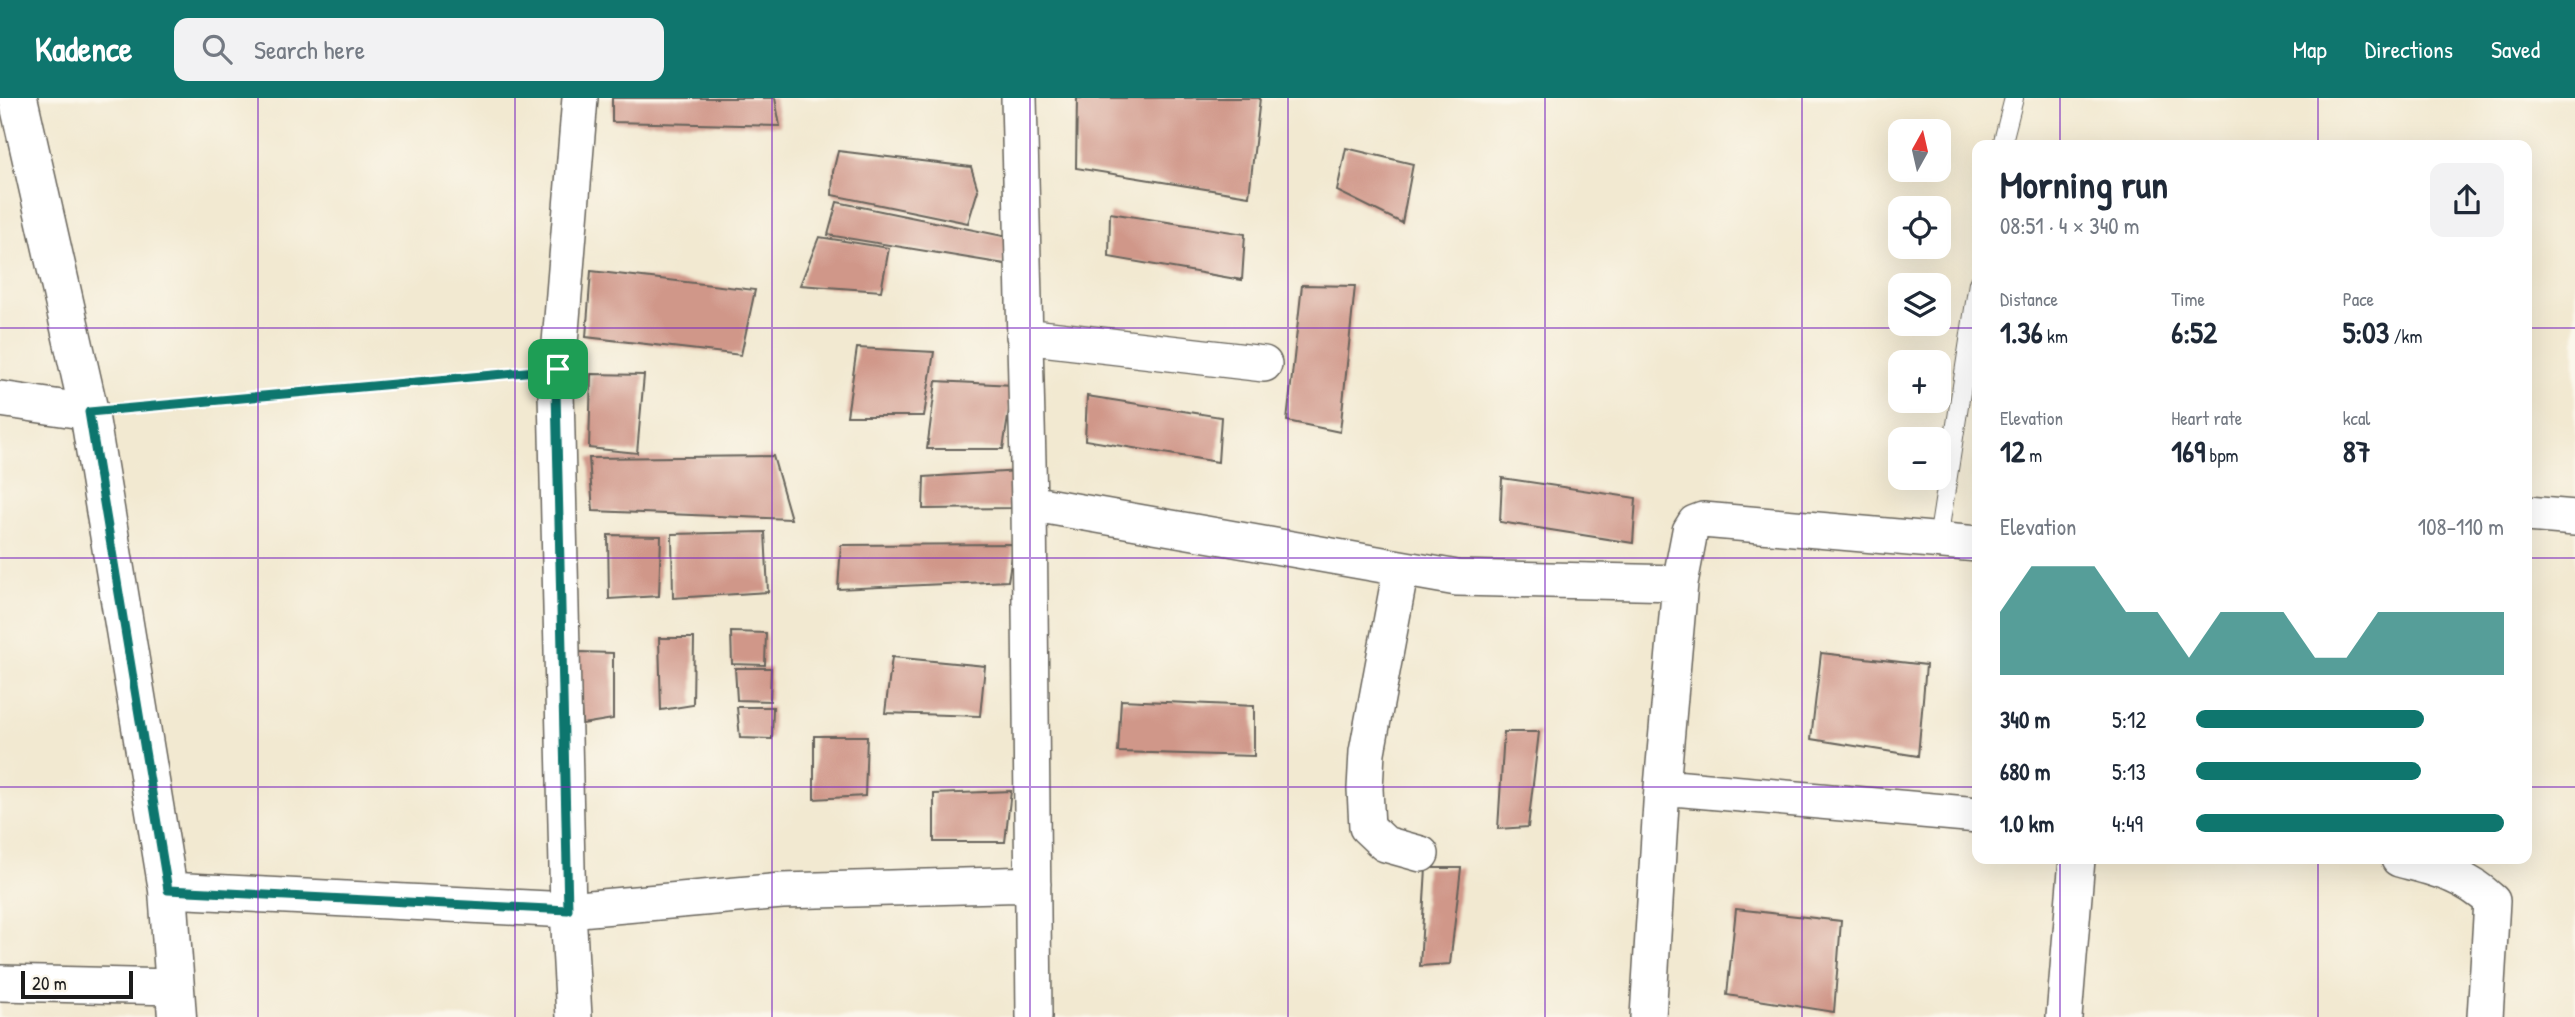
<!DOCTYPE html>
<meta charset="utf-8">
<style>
:root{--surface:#fff;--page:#f2f2f3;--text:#1f2937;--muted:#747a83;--accent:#0f766e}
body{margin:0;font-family:"Patrick Hand",sans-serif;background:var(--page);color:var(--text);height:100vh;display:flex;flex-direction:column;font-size:26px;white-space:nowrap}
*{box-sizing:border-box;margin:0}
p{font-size:23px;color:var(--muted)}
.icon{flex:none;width:38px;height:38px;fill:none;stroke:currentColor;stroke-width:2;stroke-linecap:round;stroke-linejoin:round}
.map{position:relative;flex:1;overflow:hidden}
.panel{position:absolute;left:1972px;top:42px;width:560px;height:724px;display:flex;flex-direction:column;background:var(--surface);border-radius:14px;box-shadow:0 7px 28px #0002}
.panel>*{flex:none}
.needle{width:46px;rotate:8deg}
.tools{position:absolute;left:1888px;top:21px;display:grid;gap:14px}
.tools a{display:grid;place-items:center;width:63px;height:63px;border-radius:14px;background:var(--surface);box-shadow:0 7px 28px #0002;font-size:35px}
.scale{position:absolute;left:21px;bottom:18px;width:112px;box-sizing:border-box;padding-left:7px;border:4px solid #1c1c1c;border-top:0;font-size:19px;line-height:24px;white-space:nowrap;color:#1c1c1c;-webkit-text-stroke:5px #fbf7ec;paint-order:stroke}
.pin{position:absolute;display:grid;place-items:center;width:60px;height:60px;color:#fff;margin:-30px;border-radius:14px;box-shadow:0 4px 10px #0006}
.round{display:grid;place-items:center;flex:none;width:74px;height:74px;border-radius:14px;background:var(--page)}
.summary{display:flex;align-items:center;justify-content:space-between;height:119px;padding:0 28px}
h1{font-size:38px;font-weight:700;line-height:52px}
.stats{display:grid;grid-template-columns:repeat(3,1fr);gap:10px;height:119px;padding:7px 28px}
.stats div{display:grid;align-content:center}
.stats b{font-size:30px;font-weight:700}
.stats small{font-size:19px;font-weight:400}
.stats p{font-size:19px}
.chart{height:196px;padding:14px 28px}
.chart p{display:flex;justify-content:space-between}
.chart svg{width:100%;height:126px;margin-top:7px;fill:var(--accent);opacity:.7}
ul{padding:0 28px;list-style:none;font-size:23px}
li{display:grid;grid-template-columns:112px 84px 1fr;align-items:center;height:52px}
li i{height:18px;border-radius:9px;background:var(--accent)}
header{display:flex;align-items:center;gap:42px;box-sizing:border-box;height:98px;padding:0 35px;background:var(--accent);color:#fff}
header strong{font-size:33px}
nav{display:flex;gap:38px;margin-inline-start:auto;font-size:24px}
.search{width:490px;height:63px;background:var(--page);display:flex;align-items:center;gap:18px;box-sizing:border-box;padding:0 24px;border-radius:14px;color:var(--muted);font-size:26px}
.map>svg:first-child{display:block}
.building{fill:#d09789}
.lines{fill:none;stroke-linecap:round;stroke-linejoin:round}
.service-casing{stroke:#67645b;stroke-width:20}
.minor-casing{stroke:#67645b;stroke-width:38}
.secondary-casing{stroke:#67645b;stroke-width:41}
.path{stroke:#67645b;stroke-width:4.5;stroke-dasharray:5 5;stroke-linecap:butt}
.service{stroke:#fff;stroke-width:18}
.minor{stroke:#fff;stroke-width:35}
.secondary{stroke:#fff;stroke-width:38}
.route-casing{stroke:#fff;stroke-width:14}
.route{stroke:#0f766e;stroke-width:9}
.grid{fill:none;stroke:#7b2cbf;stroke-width:2;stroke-opacity:0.55}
</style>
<header>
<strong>Kadence</strong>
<div class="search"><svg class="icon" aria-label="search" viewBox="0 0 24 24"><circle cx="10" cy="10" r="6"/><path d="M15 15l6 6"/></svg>Search here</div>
<nav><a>Map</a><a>Directions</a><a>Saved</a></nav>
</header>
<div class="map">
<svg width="2575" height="919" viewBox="0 0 2575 919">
<rect width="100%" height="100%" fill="#fbf7ec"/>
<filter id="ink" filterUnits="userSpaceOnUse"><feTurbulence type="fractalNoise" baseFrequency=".0143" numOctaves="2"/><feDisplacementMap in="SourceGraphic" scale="14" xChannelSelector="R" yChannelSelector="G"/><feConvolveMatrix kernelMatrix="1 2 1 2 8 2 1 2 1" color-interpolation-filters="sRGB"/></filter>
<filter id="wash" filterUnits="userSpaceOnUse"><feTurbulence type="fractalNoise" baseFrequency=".00686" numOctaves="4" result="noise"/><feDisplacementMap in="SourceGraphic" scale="28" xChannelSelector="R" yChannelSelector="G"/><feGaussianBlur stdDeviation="1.57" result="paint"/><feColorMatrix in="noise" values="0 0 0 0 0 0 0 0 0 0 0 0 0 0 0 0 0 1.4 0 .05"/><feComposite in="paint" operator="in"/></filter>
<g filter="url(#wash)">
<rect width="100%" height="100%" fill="#f2e9d1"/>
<g id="blocks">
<path class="building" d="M612 0H775L780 28 612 24Z
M1077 0H1260L1249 98 1076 70Z
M1346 50 1413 66 1402 125 1337 93Z
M838 53 971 69 978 92 968 125 832 97 833 74Z
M837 104 1008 139 1005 166 828 137Z
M1110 115 1245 136 1242 182 1109 159Z
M819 139 889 150 881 193 800 187Z
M591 173 755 192 741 257 586 239Z
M1302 187 1355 188 1340 334 1287 323Z
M857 250 934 254 924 318H847Z
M591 276 644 277 637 355 589 350Z
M936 283 1013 287 1003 351H927Z
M1087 298 1221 319 1218 364 1085 342Z
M773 358 791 421 593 413 589 360Z
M1020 373 1013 410 923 411 924 379Z
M1502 380 1636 400 1633 445 1500 424Z
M765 434 768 494 673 500 672 436Z
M608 437 661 438 659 498 609 501Z
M1014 446 1008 483 838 491 841 447Z
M731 534 766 535 765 567 732 566Z
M659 540H694L693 607 661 612Z
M578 554 613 555V621L582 626Z
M1821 555 1926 567 1918 658 1811 641Z
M892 559 985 568 980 618 885 615Z
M735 570H771L770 603 737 602Z
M1121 602 1254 608V658L1118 654Z
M737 609H773L772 641 740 640Z
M1504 634H1539L1528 729 1498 731Z
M814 638H867L865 698 814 701Z
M1011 693 1005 744H934V696Z
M1426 770H1461L1450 866 1420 868Z
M1736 811 1841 823 1834 914 1727 897Z"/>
</g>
</g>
<g filter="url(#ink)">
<use href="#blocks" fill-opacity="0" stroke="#67645b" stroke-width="2"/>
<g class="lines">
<g class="service-casing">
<path id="service" d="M2002 47 2014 0
M1938 442 1978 185"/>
</g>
<g class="minor-casing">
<path id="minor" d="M1019 0 1029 405 1034 919
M1024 238 1264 266
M0 301 89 314
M1029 405 1457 480 1680 485
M2527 416 2575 420
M1401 471 1367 654 1365 691 1367 729 1385 746 1421 756
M1662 689 1978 717
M2399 761C2436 771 2463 776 2492 803L2485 919
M168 792 568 812 782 793 1033 786
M0 885 175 889
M574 919 568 812 556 294 580 0
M1648 919 1662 689 1680 485 1690 433 1695 425 1703 422 1978 446
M2064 919 2077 761"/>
</g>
<g class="secondary-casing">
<path id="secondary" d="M18 0 89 314 168 792 177 919"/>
</g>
<path class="path" d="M127 311 522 275"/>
<use href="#service" class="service"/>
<use href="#minor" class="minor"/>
<use href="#secondary" class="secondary"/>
</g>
</g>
<g class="lines" filter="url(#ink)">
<g class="route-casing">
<path id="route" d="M558 271 556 294 568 812 168 792 89 314Z"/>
</g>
<use href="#route" class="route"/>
</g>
<path class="grid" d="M258 0V919M515 0V919M772 0V919M1030 0V919M1288 0V919M1545 0V919M1802 0V919M2060 0V47M2318 0V47M0 230H1978M2527 230H2575M0 460H1978M2527 460H2575M0 689H1978M2527 689H2575M2060 761V919M2318 761V919"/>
</svg>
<div class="tools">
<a><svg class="needle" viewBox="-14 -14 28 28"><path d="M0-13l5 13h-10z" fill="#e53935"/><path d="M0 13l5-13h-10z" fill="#747a83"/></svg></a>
<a><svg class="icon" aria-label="locate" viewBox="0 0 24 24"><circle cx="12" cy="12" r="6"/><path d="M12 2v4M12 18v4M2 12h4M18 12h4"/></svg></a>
<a><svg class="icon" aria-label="layers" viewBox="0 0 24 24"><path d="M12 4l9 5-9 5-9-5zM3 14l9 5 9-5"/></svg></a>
<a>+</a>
<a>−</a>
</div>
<div class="scale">20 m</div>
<div class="pin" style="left:558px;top:271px;background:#1e9e55"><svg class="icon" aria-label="arrive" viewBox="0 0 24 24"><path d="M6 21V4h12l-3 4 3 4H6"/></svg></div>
<section class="panel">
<div class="summary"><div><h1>Morning run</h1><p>08:51 · 4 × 340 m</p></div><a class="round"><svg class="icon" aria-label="share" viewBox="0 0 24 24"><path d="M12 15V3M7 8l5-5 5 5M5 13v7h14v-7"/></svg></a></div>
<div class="stats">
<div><p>Distance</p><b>1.36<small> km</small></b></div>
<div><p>Time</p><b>6:52</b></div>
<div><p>Pace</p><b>5:03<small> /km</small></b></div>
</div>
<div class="stats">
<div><p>Elevation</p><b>12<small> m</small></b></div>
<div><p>Heart rate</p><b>169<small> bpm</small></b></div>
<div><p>kcal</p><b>87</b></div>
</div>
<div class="chart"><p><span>Elevation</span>108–110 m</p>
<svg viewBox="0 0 160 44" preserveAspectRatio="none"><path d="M0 44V22L10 6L20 6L30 6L40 22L50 22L60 38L70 22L80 22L90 22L100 38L110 38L120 22L130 22L140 22L150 22L160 22V44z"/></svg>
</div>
<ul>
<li><b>340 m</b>5:12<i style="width:74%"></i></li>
<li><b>680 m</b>5:13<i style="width:73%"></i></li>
<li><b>1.0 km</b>4:49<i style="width:100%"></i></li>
</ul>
</section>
</div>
